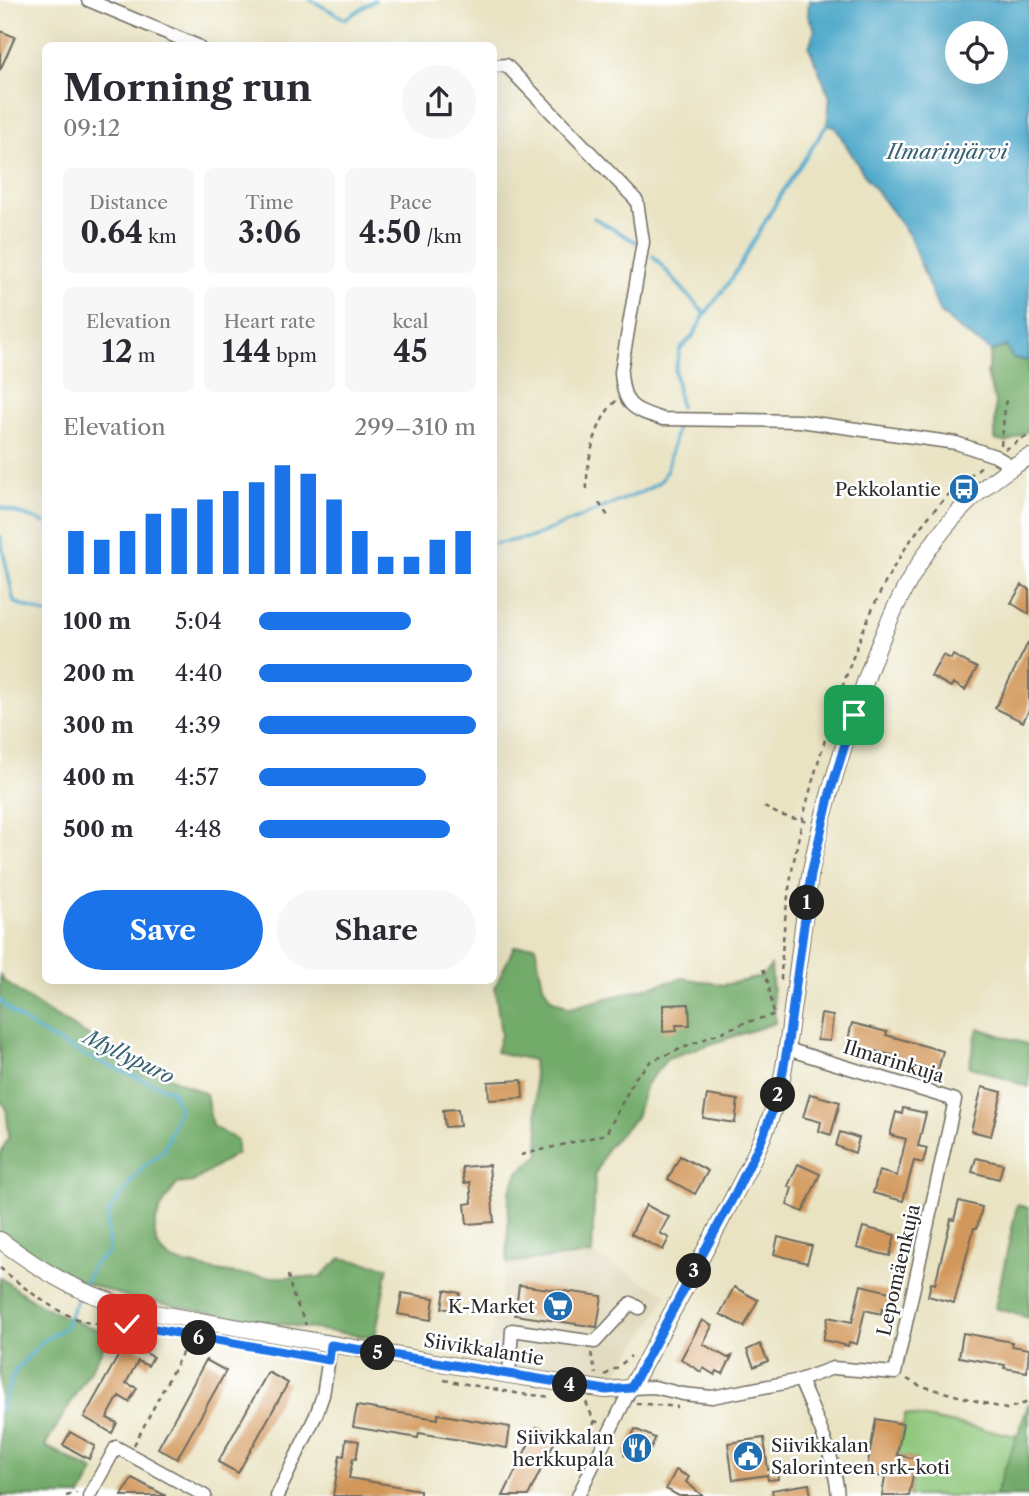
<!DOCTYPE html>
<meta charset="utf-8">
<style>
:root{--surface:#fff;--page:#f7f7f7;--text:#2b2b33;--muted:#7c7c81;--accent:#1a73e8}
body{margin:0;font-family:"Libre Caslon Text",serif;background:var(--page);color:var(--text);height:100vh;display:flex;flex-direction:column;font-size:26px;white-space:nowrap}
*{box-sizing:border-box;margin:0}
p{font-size:23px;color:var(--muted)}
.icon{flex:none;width:38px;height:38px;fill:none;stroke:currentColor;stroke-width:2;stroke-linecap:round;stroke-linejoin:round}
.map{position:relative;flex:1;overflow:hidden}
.sheet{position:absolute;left:42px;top:42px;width:455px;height:942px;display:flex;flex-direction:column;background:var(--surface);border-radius:10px;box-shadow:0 7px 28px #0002}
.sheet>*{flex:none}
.fabs{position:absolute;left:945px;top:21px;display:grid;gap:14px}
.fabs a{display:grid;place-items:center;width:63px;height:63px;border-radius:50%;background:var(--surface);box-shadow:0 7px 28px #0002;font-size:35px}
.pin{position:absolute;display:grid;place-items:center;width:60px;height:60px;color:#fff;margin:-30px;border-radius:14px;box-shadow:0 4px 10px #0006}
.km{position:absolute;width:35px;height:35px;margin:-18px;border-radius:50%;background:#222;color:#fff;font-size:19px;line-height:35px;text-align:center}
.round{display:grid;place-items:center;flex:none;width:74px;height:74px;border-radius:37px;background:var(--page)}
.head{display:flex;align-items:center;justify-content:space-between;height:119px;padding:0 21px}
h1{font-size:38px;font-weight:700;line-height:52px}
.metrics{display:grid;grid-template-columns:repeat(3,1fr);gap:10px;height:119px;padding:7px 21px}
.metrics div{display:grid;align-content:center;border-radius:10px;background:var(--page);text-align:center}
.metrics b{font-size:30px;font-weight:700}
.metrics small{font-size:19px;font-weight:400}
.metrics p{font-size:19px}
.chart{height:196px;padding:14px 21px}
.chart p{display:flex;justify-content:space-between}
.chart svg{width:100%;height:126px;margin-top:7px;stroke:var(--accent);stroke-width:6}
.action{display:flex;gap:14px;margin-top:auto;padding:14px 21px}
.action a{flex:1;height:80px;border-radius:42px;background:var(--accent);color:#fff;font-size:28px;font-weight:700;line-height:80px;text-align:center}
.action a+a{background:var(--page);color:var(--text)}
ul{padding:0 21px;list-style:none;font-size:23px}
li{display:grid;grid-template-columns:112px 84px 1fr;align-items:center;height:52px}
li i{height:18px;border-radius:9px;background:var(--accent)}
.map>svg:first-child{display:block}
.built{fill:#dcd4b4}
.green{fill:#8fc77b;stroke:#5d7953;stroke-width:2}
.forest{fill:#73ac6b;stroke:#4f6c4b;stroke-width:2}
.water{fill:#4ba7c9;stroke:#3b697a;stroke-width:2;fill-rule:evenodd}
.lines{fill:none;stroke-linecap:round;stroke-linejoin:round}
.stream{stroke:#4ba7c9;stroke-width:3.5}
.building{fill:#d2975a}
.minor-casing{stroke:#6e6b60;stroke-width:15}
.major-casing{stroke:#6e6b60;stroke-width:18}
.path{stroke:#6e6b60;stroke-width:2.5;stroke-dasharray:5 5;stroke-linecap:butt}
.minor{stroke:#fff;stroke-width:12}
.major{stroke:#fff;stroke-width:16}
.route-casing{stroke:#fff;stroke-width:14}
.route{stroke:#1a73e8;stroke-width:9}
.labels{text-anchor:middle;stroke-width:5;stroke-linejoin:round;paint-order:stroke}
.poi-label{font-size:19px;fill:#2b2b2b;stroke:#fff;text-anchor:end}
.street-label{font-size:19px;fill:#2b2b2b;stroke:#fff}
.water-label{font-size:21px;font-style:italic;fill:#396372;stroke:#fff}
</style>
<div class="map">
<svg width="1029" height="1496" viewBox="0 0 1029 1496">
<rect width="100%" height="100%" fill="#fff"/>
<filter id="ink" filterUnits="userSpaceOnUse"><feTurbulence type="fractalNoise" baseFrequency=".0143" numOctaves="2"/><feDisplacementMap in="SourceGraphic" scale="14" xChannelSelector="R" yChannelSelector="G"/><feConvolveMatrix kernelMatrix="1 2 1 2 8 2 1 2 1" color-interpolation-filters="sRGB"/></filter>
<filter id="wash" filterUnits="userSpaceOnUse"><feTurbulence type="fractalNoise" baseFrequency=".00686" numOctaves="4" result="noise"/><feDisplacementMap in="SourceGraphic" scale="28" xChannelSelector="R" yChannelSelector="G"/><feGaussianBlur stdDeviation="1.57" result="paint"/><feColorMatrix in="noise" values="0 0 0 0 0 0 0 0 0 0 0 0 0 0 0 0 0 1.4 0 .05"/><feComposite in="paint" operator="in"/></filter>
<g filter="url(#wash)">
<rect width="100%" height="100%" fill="#e9e3c2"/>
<path class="built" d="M592 1254 667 1294 651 1325 607 1385 484 1365 507 1263Z"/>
<path class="green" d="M905 1414 1017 1436 995 1496H909L916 1459 897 1455Z"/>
<path class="forest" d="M1006 346 1013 358 1029 361V430L1007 443 995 440V402L987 374 991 351Z
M535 945 543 985 551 999 570 1008 683 978 723 985 761 977 771 966 775 1023 668 1058 646 1084 636 1117 607 1148 595 1175 592 1254 507 1263 509 1193 519 1171 540 1155 533 1060 496 1052 501 1035 495 987 514 947Z
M0 975 4 981C65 1028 136 1062 206 1094L212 1126 237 1140V1153L193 1182 177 1184C160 1205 140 1239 171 1259 176 1263 185 1263 191 1265 234 1277 275 1278 320 1277L341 1258 388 1267 375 1338 226 1316 124 1296 79 1281 31 1253 0 1231V1155L9 1136 6 1107 0 1101Z
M978 1028 1029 1045V1087L969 1066Z
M1017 1205 1029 1208V1318L995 1308Z
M0 1277C34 1304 70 1323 112 1333L45 1446 94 1471 81 1496H0Z
M1029 1403V1496H995Z"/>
<path class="water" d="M809 0H1029V361L1013 358 1006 346 991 351 956 327 939 311 909 235 865 176 835 127 827 125 830 97 809 47 815 29 808 16ZM957 33H996V72H957Z"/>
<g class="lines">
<path class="stream" d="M311 0 345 19 375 0
M594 218 636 242
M653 256 705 314
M680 407 675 371 680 349 693 336 705 314 731 280 783 191 827 125
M0 507 46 523
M0 536 14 602 46 614
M494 544 532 537 644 491 660 482 667 470 677 426
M0 1000C31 1038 126 1073 172 1091L179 1108 164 1150 141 1169 112 1207 107 1219 109 1252 94 1263 83 1286
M0 1409 15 1371 42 1342 64 1328 80 1293"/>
</g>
<g id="blocks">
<path class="building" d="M0 31 15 37 0 70Z
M1022 585 1029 589V614L1011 603Z
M1029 641V710L1023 722 995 708Z
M943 655 951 659 953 655 977 668 965 690 953 683 951 687 931 676Z
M689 1004 690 1025H676L677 1031 663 1032V1005Z
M821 1014 833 1016 830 1041 817 1040Z
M852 1023 887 1032 886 1035 943 1051 937 1074 897 1063 899 1057 847 1044Z
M522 1080 523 1098 489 1100 488 1082Z
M982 1087 1002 1092 991 1136 971 1131Z
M810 1094 840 1102 831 1135 819 1131 821 1122 803 1117Z
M707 1095 738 1100 735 1123 703 1118Z
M903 1108 926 1113 918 1146 927 1148 923 1163 914 1161 903 1201 873 1193 879 1171 897 1176 906 1139 890 1135 896 1112 902 1114Z
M458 1109 460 1126 445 1127 443 1110Z
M840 1132 859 1138 855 1153 836 1146Z
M680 1156 708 1171 695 1194 668 1179Z
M976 1158 1003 1164 999 1179 972 1172Z
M798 1164 820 1174 803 1212 787 1205 792 1188 788 1186Z
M489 1165 494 1222 467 1224 465 1204 472 1203 470 1182 464 1183 462 1167Z
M959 1201 982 1207 977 1228H974L954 1303 928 1296 931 1283 935 1284 951 1219 954 1220Z
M646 1205 669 1217 660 1233 669 1238 663 1250 631 1234Z
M863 1227 895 1235 890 1256 857 1248Z
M778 1237 812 1246 807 1263 774 1254Z
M519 1285 602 1296 597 1327 515 1315Z
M861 1285 894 1293 889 1311 882 1309 881 1314 865 1310 857 1344 849 1342 848 1346 823 1340 828 1317 852 1322Z
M734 1287 758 1300 744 1327 720 1314Z
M445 1290 460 1293 457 1311 442 1308Z
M402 1293 434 1298 431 1320 398 1314Z
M702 1320 712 1326 703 1344 728 1358 732 1356 723 1374 717 1371 715 1375 703 1368 701 1372 681 1359Z
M963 1333 1012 1342V1346L1029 1349 1027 1372 1004 1368 1005 1365 959 1357Z
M126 1342 153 1357 148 1366 138 1361 126 1383 137 1388 129 1402 119 1396 107 1418 117 1423 112 1433 84 1417Z
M760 1344 768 1361 754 1367 747 1350Z
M206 1360 226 1371 177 1459 158 1448Z
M268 1372 288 1383 238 1473 218 1462Z
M357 1406 438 1419V1414L510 1427 507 1448 419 1433 418 1438 353 1427Z
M876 1419 903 1424 897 1455 916 1459 909 1496H882L885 1477 866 1474Z
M537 1427 557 1437 528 1496H503Z
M635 1429 655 1438 651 1449 648 1447 641 1463 624 1455Z
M70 1432 95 1446 89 1459 63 1445Z
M764 1438 768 1470 777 1468 778 1479 768 1480 767 1475 733 1480 728 1443Z
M346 1439 359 1441 356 1459 353 1458 349 1478 420 1490V1496H333L340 1455 344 1456Z
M676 1470 689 1477 686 1482 703 1496H679L666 1489Z
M132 1478 166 1496H122Z
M809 1484 811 1496H773L772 1490Z"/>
</g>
</g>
<g filter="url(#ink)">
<use href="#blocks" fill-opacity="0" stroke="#6e6b60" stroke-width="2"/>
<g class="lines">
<g class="minor-casing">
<path id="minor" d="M88 0 198 46
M494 66 506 65 637 201 643 242 621 372C623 405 632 410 663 419L800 421 956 443 995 456 1012 466
M509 1375 512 1330 595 1342 631 1303 639 1308
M800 1380C815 1416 835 1456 838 1496
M89 1496 116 1447 205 1496
M277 1496 316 1415 323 1395 331 1345
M578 1496 631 1388 654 1387 683 1394 712 1397 800 1380 833 1368 895 1373 955 1100 787 1049"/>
</g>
<g class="major-casing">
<path id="major" d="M0 1240C50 1277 82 1295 143 1311L509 1375 606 1390 631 1388C659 1336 688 1283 716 1230 739 1186 764 1143 778 1095 785 1070 788 1043 791 1017 798 970 803 923 810 876 819 825 834 776 850 727 884 621 925 514 1029 457"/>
</g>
<path class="path" d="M1001 445 1006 399
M1005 449 1029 435
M587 489C585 466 597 416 616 401
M599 503 608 516
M764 807 780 815 808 822
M763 969 768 982 774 1015
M781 980C783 888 804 802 833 715 865 618 897 530 982 466
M521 1155 606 1134 635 1078 651 1061 744 1023 776 1014
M0 1268C25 1288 52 1311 83 1321 97 1326 112 1324 126 1324L317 1358
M288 1275 292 1293 306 1325
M591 1353 596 1374
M605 1375 618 1367 631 1356
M907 1379 918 1385 1006 1409 1029 1402
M444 1380 521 1394 552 1397
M586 1402 594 1421 601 1423
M636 1403 678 1407
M593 1435 594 1421
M134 1445 191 1336
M0 1491 6 1496
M66 1496 77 1493"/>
<use href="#minor" class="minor"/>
<use href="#major" class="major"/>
</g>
</g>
<g class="lines" filter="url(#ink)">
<g class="route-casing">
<path id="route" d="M127 1324 329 1360 331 1345 606 1390 631 1388 736 1192 762 1139 779 1093 787 1049 811 874 830 793 854 715"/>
</g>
<use href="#route" class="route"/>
</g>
<defs>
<g id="bus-disc" transform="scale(1.575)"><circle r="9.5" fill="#1f6fb2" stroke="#fff"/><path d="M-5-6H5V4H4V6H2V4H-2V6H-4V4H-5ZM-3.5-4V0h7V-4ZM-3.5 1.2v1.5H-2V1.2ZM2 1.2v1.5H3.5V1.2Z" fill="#fff"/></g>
<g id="supermarket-disc" transform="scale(1.575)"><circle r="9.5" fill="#1f6fb2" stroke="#fff"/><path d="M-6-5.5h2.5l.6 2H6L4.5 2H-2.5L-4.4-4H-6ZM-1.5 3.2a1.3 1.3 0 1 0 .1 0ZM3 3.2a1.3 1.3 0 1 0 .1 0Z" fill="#fff"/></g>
<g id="restaurant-disc" transform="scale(1.575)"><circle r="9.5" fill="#1f6fb2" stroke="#fff"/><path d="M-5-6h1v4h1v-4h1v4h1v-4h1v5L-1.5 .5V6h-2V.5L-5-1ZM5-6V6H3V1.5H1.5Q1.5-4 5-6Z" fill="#fff"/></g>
<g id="civic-disc" transform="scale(1.575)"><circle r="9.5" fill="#1f6fb2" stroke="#fff"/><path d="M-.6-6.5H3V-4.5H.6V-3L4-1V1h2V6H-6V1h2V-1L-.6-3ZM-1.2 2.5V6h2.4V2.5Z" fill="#fff"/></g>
</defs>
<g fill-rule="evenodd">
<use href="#bus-disc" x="964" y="489"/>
<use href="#supermarket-disc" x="558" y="1306"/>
<use href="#restaurant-disc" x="637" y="1448"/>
<use href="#civic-disc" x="748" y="1456"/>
</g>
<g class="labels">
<g class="poi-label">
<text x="941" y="496">Pekkolantie</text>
<text x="535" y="1313">K-Market</text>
<text x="614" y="1444">Siivikkalan<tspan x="614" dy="22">herkkupala</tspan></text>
<text x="771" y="1452" text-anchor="start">Siivikkalan<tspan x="771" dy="22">Salorinteen srk-koti</tspan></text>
</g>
<g class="street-label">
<text transform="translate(894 1061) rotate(17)" y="7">Ilmarinkuja</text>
<text transform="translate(898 1270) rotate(-77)" y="7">Lepomäenkuja</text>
<text transform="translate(484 1349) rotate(9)" y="7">Siivikkalantie</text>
</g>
<g class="water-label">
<text x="947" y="159">Ilmarinjärvi</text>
<text transform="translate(129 1057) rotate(26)" y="7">Myllypuro</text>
</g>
</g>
</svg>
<div class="fabs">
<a><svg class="icon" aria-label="locate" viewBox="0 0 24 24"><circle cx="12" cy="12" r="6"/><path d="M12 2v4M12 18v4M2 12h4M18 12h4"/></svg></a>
</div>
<div class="pin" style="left:854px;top:715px;background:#1e9e55"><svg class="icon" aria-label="arrive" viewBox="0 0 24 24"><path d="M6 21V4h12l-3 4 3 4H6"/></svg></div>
<div class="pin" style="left:127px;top:1324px;background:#d93025"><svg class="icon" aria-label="check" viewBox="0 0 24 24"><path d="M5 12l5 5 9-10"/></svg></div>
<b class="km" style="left:807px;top:903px">1</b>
<b class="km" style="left:778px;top:1095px">2</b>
<b class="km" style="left:694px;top:1271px">3</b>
<b class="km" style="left:570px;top:1385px">4</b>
<b class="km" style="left:378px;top:1353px">5</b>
<b class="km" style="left:199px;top:1338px">6</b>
<section class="sheet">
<div class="head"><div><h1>Morning run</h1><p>09:12</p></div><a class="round"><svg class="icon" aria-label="share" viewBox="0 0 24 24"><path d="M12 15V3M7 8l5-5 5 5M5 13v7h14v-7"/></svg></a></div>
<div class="metrics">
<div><p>Distance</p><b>0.64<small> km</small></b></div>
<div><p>Time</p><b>3:06</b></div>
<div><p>Pace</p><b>4:50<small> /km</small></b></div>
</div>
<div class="metrics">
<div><p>Elevation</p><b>12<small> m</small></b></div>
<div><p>Heart rate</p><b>144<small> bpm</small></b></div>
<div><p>kcal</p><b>45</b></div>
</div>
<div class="chart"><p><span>Elevation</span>299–310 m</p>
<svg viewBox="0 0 160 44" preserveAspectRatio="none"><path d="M5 44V29M15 44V32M25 44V29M35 44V23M45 44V21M55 44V18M65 44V15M75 44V12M85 44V6M95 44V9M105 44V18M115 44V29M125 44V38M135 44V38M145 44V32M155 44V29"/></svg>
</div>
<ul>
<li><b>100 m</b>5:04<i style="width:70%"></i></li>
<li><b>200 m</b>4:40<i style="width:98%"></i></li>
<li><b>300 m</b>4:39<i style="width:100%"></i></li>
<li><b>400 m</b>4:57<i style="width:77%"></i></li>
<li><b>500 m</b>4:48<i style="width:88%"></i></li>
</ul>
<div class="action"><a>Save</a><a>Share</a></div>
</section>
</div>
